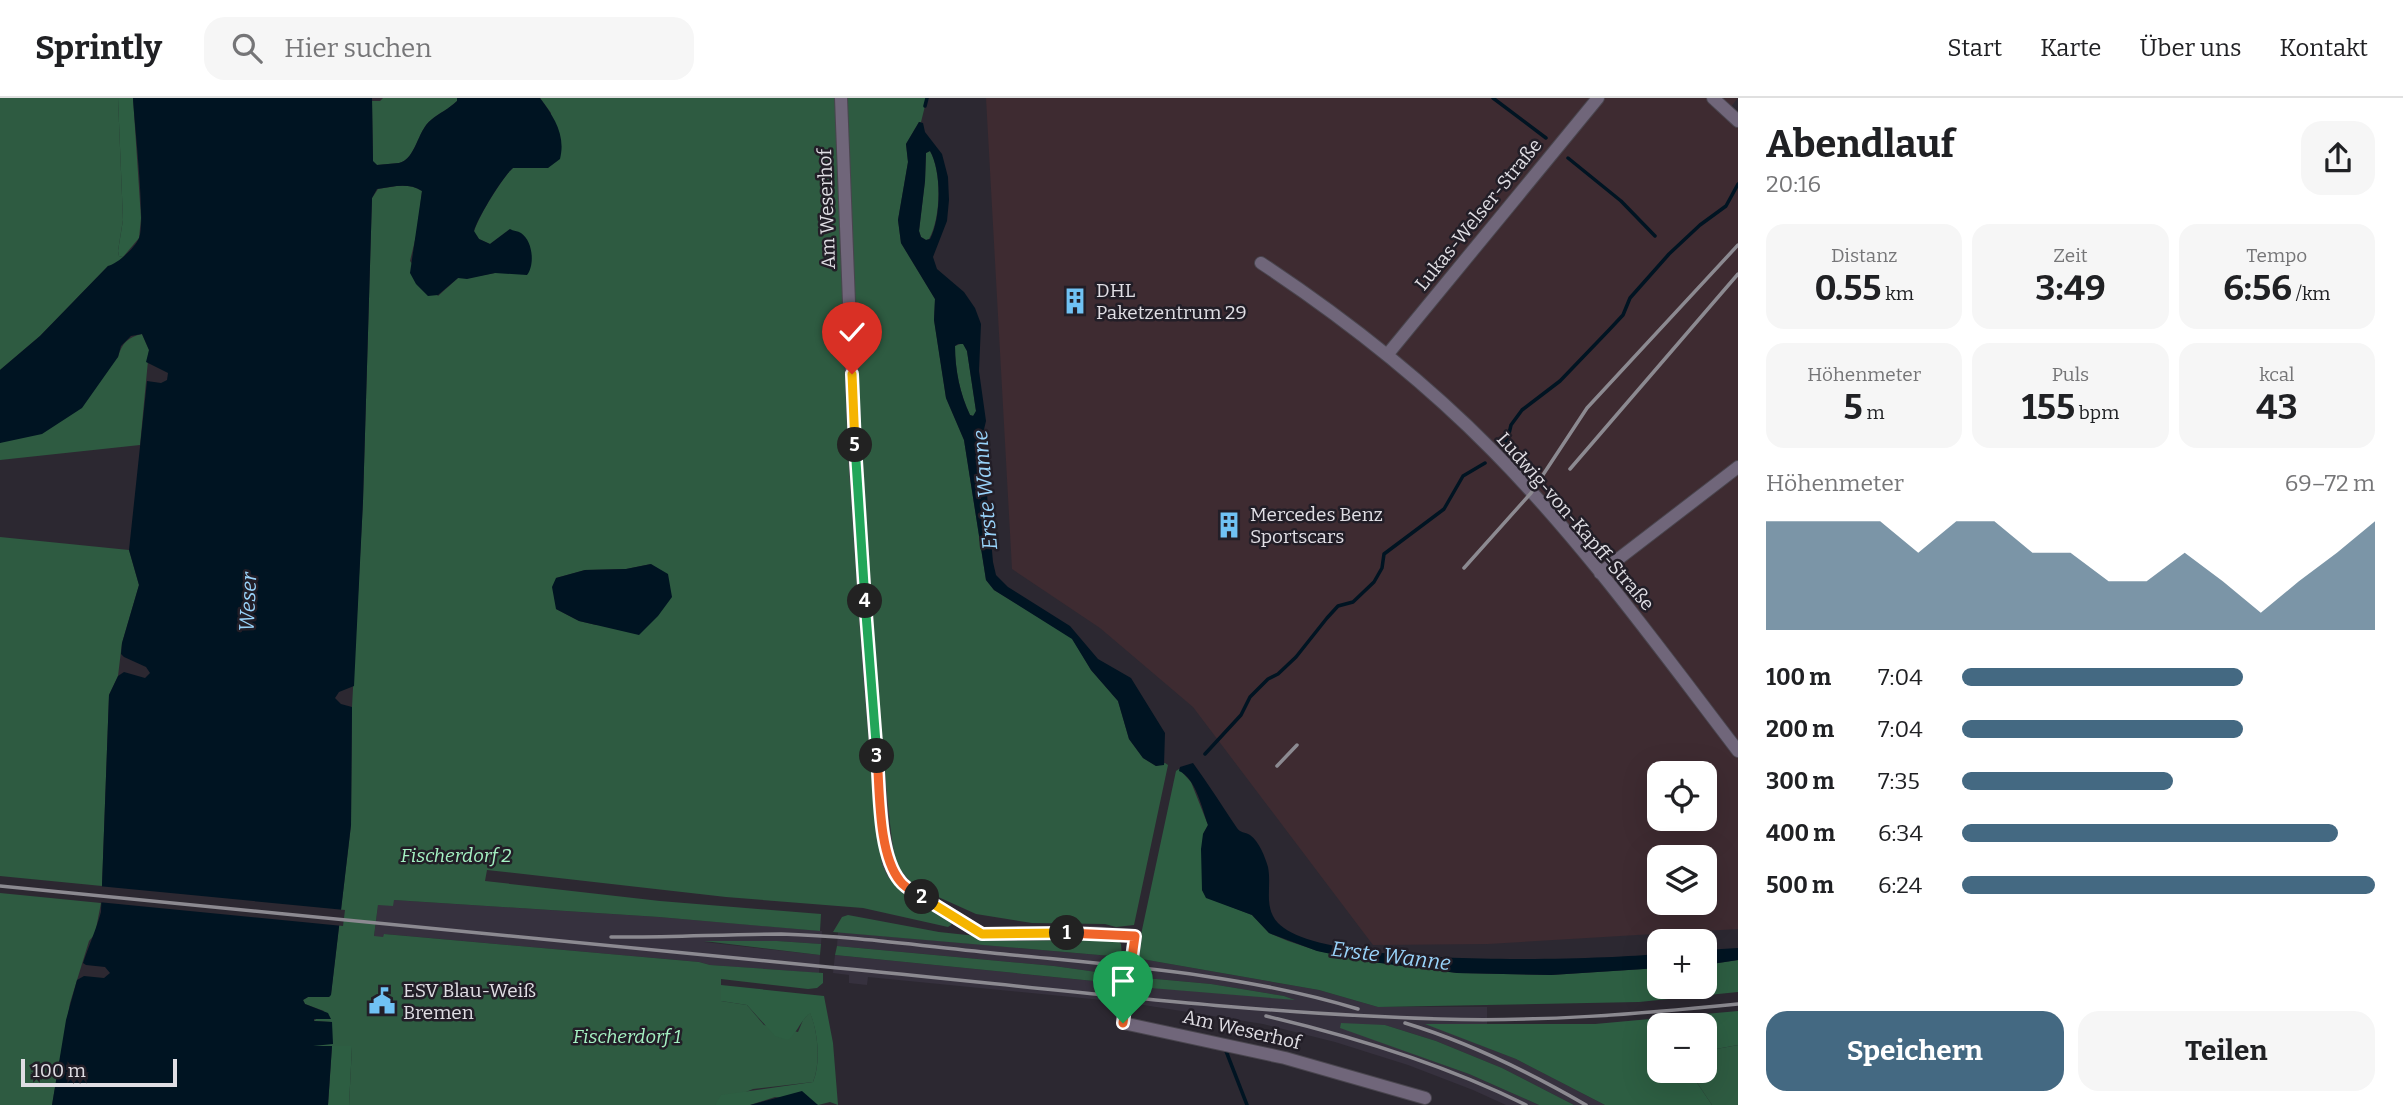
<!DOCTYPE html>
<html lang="de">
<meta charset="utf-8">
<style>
:root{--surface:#fff;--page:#f6f6f6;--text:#202124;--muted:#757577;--line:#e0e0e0;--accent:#446982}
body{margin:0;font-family:Bitter,serif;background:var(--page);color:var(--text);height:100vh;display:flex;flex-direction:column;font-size:26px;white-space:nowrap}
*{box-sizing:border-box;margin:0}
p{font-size:23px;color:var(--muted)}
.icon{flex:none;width:38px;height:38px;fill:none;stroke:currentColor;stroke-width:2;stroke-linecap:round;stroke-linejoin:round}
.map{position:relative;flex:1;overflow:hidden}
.sheet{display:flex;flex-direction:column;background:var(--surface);width:665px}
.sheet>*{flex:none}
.fabs{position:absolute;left:1647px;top:663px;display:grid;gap:14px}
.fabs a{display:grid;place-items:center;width:70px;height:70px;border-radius:14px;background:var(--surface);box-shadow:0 7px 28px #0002;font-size:35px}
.scale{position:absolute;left:21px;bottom:18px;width:156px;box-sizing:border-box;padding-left:7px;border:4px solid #e0dee4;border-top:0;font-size:19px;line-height:24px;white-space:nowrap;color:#e0dee4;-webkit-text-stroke:5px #221e27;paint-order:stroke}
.pin{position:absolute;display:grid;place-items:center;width:60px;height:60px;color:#fff;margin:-72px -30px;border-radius:50% 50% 50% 0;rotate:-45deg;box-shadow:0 0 7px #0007}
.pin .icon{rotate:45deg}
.km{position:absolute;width:35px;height:35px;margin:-18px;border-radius:50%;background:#222;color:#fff;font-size:19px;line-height:35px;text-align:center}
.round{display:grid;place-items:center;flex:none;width:74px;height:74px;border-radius:21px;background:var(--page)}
.headline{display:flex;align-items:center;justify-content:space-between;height:119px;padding:0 28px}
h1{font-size:38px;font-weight:700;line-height:52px}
.stats{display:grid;grid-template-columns:repeat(3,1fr);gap:10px;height:119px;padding:7px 28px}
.stats div{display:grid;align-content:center;border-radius:18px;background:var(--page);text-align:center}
.stats b{font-size:35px;font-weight:700}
.stats small{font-size:19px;font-weight:400}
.stats p{font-size:19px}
.chart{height:196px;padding:14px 28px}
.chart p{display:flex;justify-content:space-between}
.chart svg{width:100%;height:126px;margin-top:7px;fill:var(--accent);opacity:.7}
.button{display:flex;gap:14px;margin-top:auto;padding:14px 28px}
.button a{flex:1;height:80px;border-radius:21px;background:var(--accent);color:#fff;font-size:28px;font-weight:700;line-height:80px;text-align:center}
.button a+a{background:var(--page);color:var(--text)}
ul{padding:0 28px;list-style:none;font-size:23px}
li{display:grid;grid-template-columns:112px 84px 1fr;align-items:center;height:52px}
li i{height:18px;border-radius:9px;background:var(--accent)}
header{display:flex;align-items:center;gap:42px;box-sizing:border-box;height:98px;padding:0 35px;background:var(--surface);border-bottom:2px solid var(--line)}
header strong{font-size:33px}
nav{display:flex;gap:38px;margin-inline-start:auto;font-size:24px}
.search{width:490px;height:63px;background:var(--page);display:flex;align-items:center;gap:18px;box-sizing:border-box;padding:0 24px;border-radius:21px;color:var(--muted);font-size:26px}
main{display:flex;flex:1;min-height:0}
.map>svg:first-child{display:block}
.industrial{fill:#3e2b31;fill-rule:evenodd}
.built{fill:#36313e}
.green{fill:#2e5b41;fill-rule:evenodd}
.forest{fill:#2d5e42}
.water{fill:#001422;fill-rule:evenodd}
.pier{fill:#2c2831}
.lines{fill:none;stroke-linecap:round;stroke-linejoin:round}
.stream{stroke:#001422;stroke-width:3.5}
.minor-casing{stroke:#49454e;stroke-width:14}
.minor{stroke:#70667a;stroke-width:12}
.rail{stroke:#8c8a91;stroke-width:3.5}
.split-1-casing{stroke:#fff;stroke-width:14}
.split-2-casing{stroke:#fff;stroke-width:14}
.split-3-casing{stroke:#fff;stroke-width:14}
.split-4-casing{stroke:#fff;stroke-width:14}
.split-5-casing{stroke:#fff;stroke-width:14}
.split-6-casing{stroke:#fff;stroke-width:14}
.split-1{stroke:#f0652b;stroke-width:9}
.split-2{stroke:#f5b400;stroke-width:9}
.split-3{stroke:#f0652b;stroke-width:9}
.split-4{stroke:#22a559;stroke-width:9}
.split-5{stroke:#22a559;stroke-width:9}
.split-6{stroke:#f5b400;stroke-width:9}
.labels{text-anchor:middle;stroke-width:5;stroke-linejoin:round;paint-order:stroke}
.street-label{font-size:19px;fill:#e0dee4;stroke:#221e27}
.poi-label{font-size:19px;fill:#e0dee4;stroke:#221e27;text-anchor:start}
.park-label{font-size:19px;font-style:italic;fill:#a5f2c3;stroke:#221e27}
.water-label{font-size:21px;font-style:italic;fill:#99d3fa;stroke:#221e27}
</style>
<header>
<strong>Sprintly</strong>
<div class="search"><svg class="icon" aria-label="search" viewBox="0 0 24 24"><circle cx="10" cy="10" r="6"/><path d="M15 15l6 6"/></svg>Hier suchen</div>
<nav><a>Start</a><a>Karte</a><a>Über uns</a><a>Kontakt</a></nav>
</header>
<main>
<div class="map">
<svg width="1738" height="1007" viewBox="0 0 1738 1007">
<rect width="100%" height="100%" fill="#2c2831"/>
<path class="industrial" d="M986 0H1738L1726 15 1738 27V831L1488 846 1373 847 1193 609 1100 530 1012 471ZM1659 676H1704V721H1659ZM1659 760H1704V805H1659Z"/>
<path class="built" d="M394 802 659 819 822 833 821 846 777 843 704 844 820 857 819 875 710 867 699 864 385 836 383 839H374L378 807Z
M838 834 1122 859 1126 860 1125 878 1054 868 837 848Z
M835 857 1124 886 1122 904 868 879 867 887 849 885V877L833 875Z
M1136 860 1319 892 1378 909H1487V926H1427L1516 961 1605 1007H1574L1502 970 1436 943 1385 927 1340 929 1469 976 1539 1007H1506L1473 992 1408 967 1335 944 1263 926 1131 905 1133 888 1292 901 1284 898 1211 886 1134 879Z"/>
<path class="green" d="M0 0H118L123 122 118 153 119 158 123 159 117 166 108 168 40 238 0 272Z
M383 0H457V3C449 11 439 15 431 22 417 33 416 61 399 65 392 66 384 66 377 67L373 64 372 3H380Z
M540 0H838L852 357 890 774 953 820 951 827 948 829 863 810 726 799 487 772 485 783 660 803 821 816 820 833 659 819 394 802 393 808 378 807 374 838 383 839 384 836 699 864 710 867 823 875V885L817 890 808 891 721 881V903L747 907 764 927 798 934 803 922 810 914C818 934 821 965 813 984L753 991 715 1007H349L352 948H313L314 946 332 940V924L314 923 324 913 305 906 303 902 308 899H329L331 896 351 727 352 609 363 403 372 100 378 91C393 89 408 84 422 93L417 134 410 163 438 198 458 180H467L495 175 510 131 490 146 479 141 474 134C477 121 503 78 513 70H548L551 15ZM651 466 596 527 579 523 556 511V480L585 472 626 471Z
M844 0H927L921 24H919L906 46 908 64 898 122 901 145 935 201 934 222 946 300 964 342 986 482 994 492 1072 540 1091 572 1118 603 1129 641 1143 660 1156 668 1165 665 1168 667 1134 827 1116 829 1105 826 1032 825 976 816 914 788 903 776 894 760 880 639 867 450Z
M930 53C942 74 941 120 929 141L926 142 921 139 919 133 925 83 926 55Z
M142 236 149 252 140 347 0 362V345L118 259C122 245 128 239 142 236Z
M963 245 967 253 976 313 974 318 970 317C960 296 955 272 955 248Z
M0 439 129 452 139 487 122 545 118 578 109 597 102 788 0 778Z
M0 795 101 805 95 836 89 843 70 905 52 1007H0Z
M848 817 939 834 995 840 1117 842 1121 846 1122 859 833 834 842 819Z
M704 843H777L821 846 820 857Z
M837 848 1054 868 1125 878 1124 886 835 857Z
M1134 879 1211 886 1284 898 1295 902 1138 889 1133 888Z
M1341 925 1385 927 1436 943 1502 970 1574 1007H1539L1469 976 1340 930Z
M1738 947V1007H1712L1689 973H1704L1705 953Z"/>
<path class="forest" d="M118 0H133L141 120 139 140 123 159 119 158 118 153 123 122Z
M1179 671 1191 684 1208 727 1203 736 1202 792 1206 799 1252 817 1269 835 1288 843 1318 853 1365 863 1457 875 1551 877 1659 870V889H1704L1705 867 1738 862V894L1639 904 1378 909 1319 892 1136 860 1176 673Z
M721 887 824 898 833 945 838 1007 830 1004 818 1007 812 1004 775 999 750 1007H715L721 997 813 984C821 965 818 934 810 915 800 923 798 934 788 942L775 938 747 907 721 903Z
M1738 913V947L1705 953 1704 928H1659V973H1689L1712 1007H1605L1516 961 1425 926H1595Z
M332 948H352L349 1007H328Z"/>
<path class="water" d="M133 0H372L373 63 377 67C384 66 392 66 399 65 416 61 417 33 431 22 439 15 449 11 457 3V0H540C554 19 566 37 560 61L548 70H513C503 78 477 121 474 133L479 141 490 146 510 131C513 133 518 133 521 135 533 143 535 167 527 177L495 175 467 181 458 180 438 197 428 198 416 186 410 175 422 93C408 84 392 89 377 91L372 100 363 403 354 588 339 594 335 600 341 606 352 609 351 727 331 897 329 899H308L303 902 305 906 328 915 331 921H314V923L332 924 333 946 313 948H332L328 1007H52L66 922 77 882 84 878 104 880 110 875 105 869 86 867 83 865C89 847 96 832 101 814L109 597 118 578 124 574 145 580 150 575 146 569 124 559 121 556 122 545 139 487 129 452 147 283 161 285 167 282 168 275 146 264 149 252 142 236 131 238 121 248 118 259 82 310 42 336 0 345V272L40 238 108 168C117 166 135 150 139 140 146 125 134 23 133 0Z
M919 24 923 25 925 34 942 56 948 79 949 102 947 123 933 159 937 171 964 194 975 210 981 226 979 273 986 323 982 340 993 464 996 477 1008 489 1070 528 1098 561 1131 580 1165 635 1164 667 1156 668 1143 660 1129 641 1118 603 1091 572 1072 541 994 492 986 482 964 342 946 300 934 222 935 201 901 145 898 122 908 64 906 46ZM930 53C942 74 941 120 930 141L926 142 921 139 919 133 925 83 926 55ZM958 246H963L967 253 976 313 973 318 970 317C960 296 955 272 955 248Z
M651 466 668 476 672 499 658 518 639 537 579 523 556 511 552 489 556 480 585 472 626 471Z
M1193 665C1207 684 1223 709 1237 730 1240 735 1245 734 1250 737 1259 743 1265 759 1268 769 1272 789 1263 809 1278 825 1321 871 1592 862 1659 856V870L1551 877 1457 875 1365 863 1317 853 1269 835 1252 817 1206 800 1202 792 1201 751 1203 736 1208 727C1202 711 1196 680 1179 673L1180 669Z
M1738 850V862L1705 867V852Z
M802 993 818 1007H750Z"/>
<path class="pier" d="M98 788 345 812 343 828 98 804Z"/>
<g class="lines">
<path class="stream" d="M1493 0 1546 40
M925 8 927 0
M1568 60 1621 103 1655 138
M1504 345 1508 340 1511 327 1522 312 1560 283 1609 232 1623 217 1630 200 1669 156 1700 127 1726 108 1738 86
M1205 656 1241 617 1250 599 1268 581 1278 576 1296 559 1327 520 1338 508 1353 504 1374 484 1382 470 1384 456 1444 411 1463 378 1485 365
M1226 953 1247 1007"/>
<g class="minor-casing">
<path id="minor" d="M841 0 855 358 869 564 883 732 889 765 894 775 906 789 982 836 1091 835 1135 838 1123 925 1285 960 1425 1000
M1713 0 1738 23
M1261 165C1344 220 1422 281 1492 352 1583 444 1660 551 1738 653
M1387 257 1598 0
M1600 475 1738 369"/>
</g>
<use href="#minor" class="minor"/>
<path class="rail" d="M1570 371 1738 176
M1464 470 1531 395 1587 310 1738 147
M1277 668 1297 647
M0 788C279 816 558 843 838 870 1038 889 1239 915 1440 921 1540 924 1639 916 1738 906
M611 839C668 840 724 836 781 836 855 838 929 849 1003 856 1122 868 1243 876 1358 911
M1266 918C1355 939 1444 966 1526 1007
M1405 925C1468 944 1529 974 1586 1007"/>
</g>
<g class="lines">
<g class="split-1-casing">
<path id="split-1" d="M1067 835 1135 838 1123 925"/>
</g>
<g class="split-2-casing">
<path id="split-2" d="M922 799 982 836 1067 835"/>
</g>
<g class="split-3-casing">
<path id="split-3" d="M877 658C880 693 878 756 900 783 905 790 914 794 922 799"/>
</g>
<g class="split-4-casing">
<path id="split-4" d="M865 503 877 658"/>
</g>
<g class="split-5-casing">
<path id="split-5" d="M855 347 865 503"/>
</g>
<g class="split-6-casing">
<path id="split-6" d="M852 276 855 347"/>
</g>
<use href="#split-1" class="split-1"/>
<use href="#split-2" class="split-2"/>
<use href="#split-3" class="split-3"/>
<use href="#split-4" class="split-4"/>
<use href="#split-5" class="split-5"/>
<use href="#split-6" class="split-6"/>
</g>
<defs>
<g id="building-bare" transform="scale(2.1)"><path d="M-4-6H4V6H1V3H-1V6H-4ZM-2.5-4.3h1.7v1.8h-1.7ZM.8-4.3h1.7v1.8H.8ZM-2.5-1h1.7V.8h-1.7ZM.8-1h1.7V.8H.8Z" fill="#70c2f4" stroke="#221e27" stroke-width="2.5" paint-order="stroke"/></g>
<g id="civic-bare" transform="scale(2.1)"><path d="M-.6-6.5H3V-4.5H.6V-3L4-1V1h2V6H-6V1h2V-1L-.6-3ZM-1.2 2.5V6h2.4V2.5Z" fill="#70c2f4" stroke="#221e27" stroke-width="2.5" paint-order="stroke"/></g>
</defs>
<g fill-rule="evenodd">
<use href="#building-bare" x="1075" y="203"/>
<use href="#building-bare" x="1229" y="427"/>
<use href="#civic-bare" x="382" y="903"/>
</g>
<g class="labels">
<g class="street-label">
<text transform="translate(826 111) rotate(-92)" y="7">Am Weserhof</text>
<text transform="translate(1478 116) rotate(-51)" y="7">Lukas-Welser-Straße</text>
<text transform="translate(1576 423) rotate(49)" y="7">Ludwig-von-Kapff-Straße</text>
<text transform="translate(1242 931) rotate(13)" y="7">Am Weserhof</text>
</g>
<g class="poi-label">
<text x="1096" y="199">DHL<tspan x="1096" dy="22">Paketzentrum 29</tspan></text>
<text x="1250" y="423">Mercedes Benz<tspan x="1250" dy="22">Sportscars</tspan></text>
<text x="403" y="899">ESV Blau-Weiß<tspan x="403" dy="22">Bremen</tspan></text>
</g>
<g class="park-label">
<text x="456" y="764">Fischerdorf 2</text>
<text x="627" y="945">Fischerdorf 1</text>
</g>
<g class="water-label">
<text transform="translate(985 392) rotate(-95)" y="7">Erste Wanne</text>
<text transform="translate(248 504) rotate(-87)" y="7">Weser</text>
<text transform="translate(1391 858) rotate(7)" y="7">Erste Wanne</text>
</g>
</g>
</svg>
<div class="fabs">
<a><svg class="icon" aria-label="locate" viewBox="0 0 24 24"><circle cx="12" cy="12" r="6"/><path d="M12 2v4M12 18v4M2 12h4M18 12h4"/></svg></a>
<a><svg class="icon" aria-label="layers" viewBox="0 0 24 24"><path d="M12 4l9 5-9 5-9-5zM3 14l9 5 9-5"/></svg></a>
<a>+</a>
<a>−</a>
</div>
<div class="scale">100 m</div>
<div class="pin" style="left:1123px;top:925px;background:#1e9e55"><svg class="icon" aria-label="arrive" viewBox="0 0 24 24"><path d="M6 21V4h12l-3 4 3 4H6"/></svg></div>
<div class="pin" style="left:852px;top:276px;background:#d93025"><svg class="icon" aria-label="check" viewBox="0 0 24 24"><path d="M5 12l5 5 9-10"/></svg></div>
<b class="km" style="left:1067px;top:835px">1</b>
<b class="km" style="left:922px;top:799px">2</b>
<b class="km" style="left:877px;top:658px">3</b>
<b class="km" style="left:865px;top:503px">4</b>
<b class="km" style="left:855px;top:347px">5</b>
</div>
<section class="sheet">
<div class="headline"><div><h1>Abendlauf</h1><p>20:16</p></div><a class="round"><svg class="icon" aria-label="share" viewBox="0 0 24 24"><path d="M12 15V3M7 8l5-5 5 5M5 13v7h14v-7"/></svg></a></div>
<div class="stats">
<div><p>Distanz</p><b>0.55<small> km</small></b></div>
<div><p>Zeit</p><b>3:49</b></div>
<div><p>Tempo</p><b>6:56<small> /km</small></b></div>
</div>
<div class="stats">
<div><p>Höhenmeter</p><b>5<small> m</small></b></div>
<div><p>Puls</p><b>155<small> bpm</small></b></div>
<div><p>kcal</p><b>43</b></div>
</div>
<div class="chart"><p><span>Höhenmeter</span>69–72 m</p>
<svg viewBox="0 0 160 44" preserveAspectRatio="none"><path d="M0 44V6L10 6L20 6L30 6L40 17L50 6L60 6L70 17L80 17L90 27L100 27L110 17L120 27L130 38L140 27L150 17L160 6V44z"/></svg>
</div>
<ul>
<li><b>100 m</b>7:04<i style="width:68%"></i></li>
<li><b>200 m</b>7:04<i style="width:68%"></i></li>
<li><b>300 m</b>7:35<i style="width:51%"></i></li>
<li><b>400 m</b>6:34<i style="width:91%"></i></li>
<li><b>500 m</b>6:24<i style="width:100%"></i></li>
</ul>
<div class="button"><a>Speichern</a><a>Teilen</a></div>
</section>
</main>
